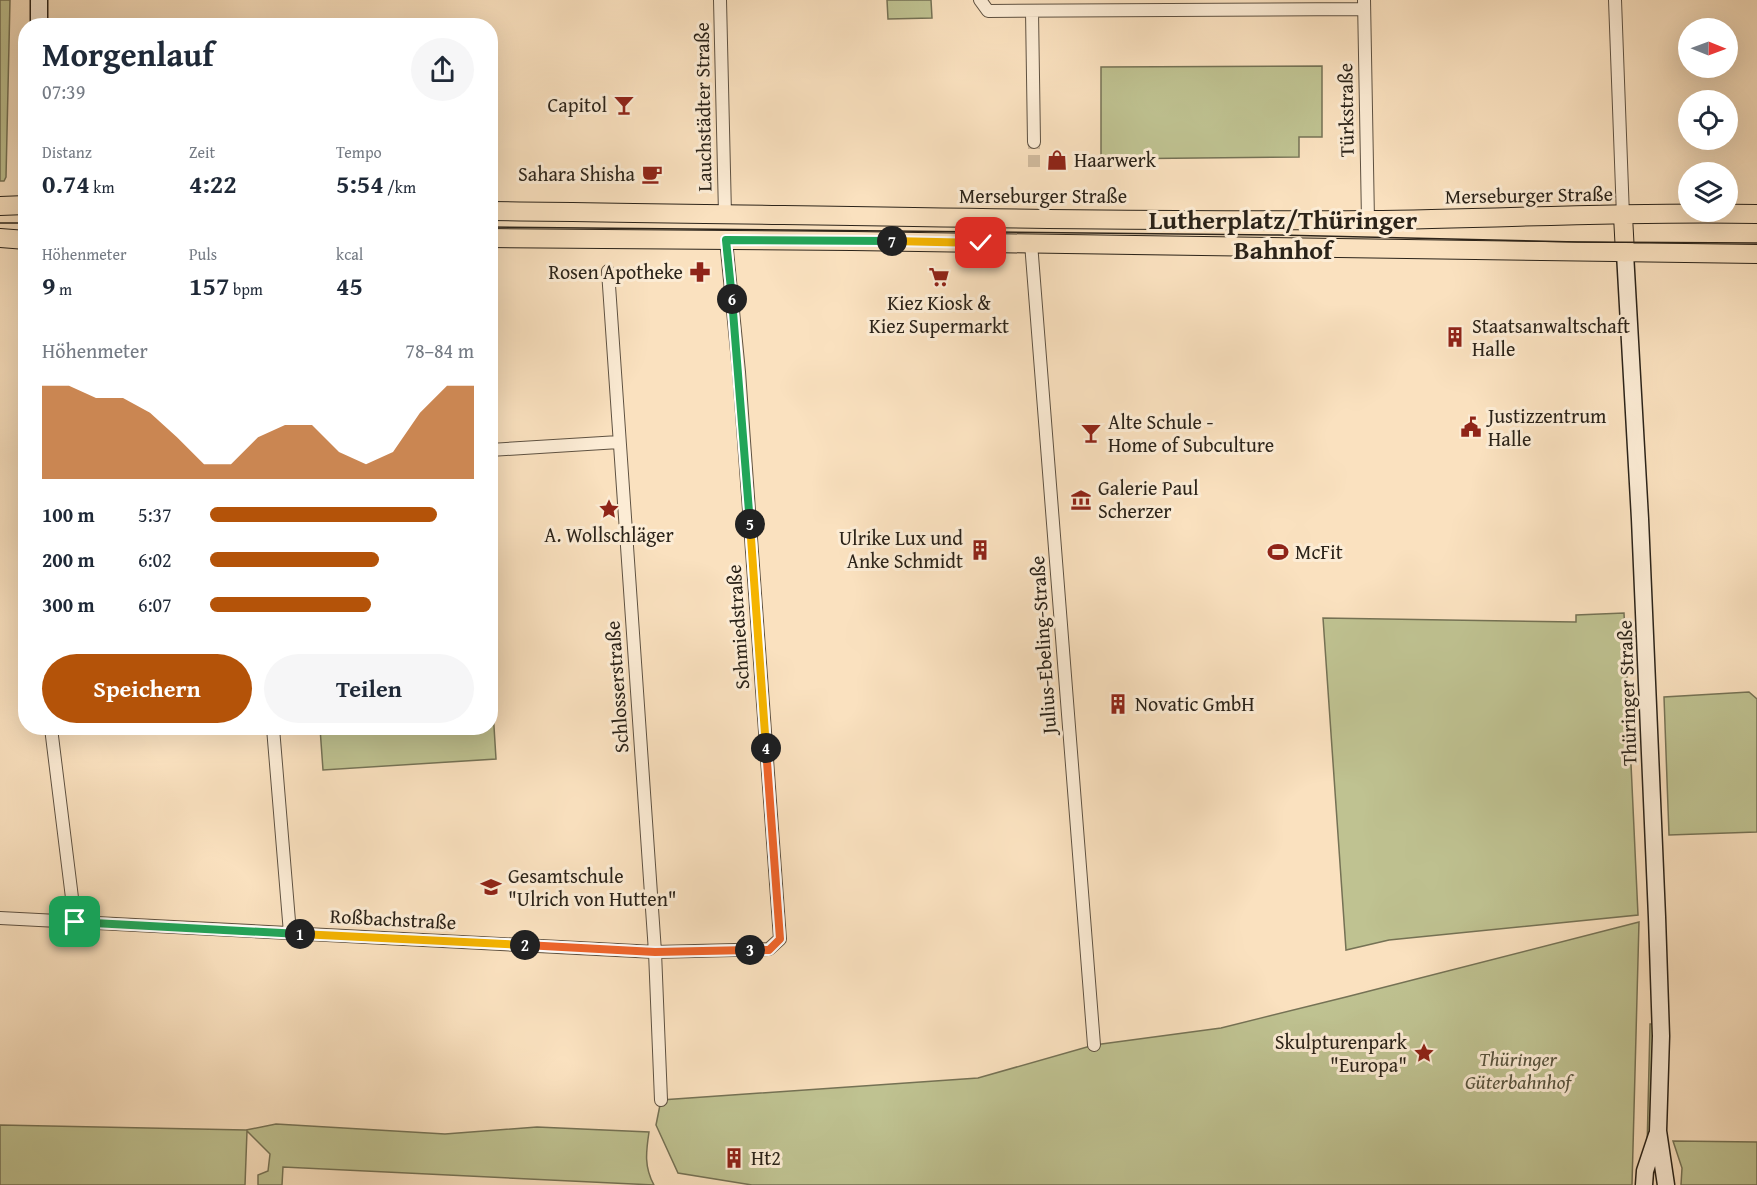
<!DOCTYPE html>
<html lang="de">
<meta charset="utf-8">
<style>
:root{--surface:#fff;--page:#f6f6f7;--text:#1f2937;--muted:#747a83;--accent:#b45309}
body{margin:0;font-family:"Gentium Book Plus",serif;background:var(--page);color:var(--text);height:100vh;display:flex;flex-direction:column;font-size:22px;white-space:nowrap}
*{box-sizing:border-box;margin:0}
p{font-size:20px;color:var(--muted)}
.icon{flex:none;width:33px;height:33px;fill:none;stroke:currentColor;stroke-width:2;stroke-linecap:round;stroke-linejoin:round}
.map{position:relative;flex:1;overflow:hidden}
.details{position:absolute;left:18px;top:18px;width:480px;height:717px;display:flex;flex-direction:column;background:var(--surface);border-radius:24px;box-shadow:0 6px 24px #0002}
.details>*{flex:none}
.needle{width:39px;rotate:91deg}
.fabs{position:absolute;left:1678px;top:18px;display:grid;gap:12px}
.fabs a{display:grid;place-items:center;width:60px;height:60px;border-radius:50%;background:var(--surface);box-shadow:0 6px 24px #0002;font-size:30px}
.pin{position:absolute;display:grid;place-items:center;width:51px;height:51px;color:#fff;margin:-26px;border-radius:12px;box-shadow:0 3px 9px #0006}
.km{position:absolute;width:30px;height:30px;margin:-15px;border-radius:50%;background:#222;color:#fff;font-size:16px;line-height:30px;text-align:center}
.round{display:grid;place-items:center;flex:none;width:63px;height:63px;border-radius:32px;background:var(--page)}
.overview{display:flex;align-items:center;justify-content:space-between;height:102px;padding:0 24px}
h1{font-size:33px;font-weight:600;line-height:45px}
.figures{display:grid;grid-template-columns:repeat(3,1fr);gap:9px;height:102px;padding:6px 24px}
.figures div{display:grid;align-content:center}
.figures b{font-size:26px;font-weight:600}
.figures small{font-size:16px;font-weight:400}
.figures p{font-size:16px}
.chart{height:168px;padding:12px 24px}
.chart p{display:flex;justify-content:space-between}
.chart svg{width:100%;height:108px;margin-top:6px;fill:var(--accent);opacity:.7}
.primary-button{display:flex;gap:12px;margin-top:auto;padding:12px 24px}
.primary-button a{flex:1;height:69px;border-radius:36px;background:var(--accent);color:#fff;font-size:24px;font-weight:600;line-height:69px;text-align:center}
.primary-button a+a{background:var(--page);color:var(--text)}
ul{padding:0 24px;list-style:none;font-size:20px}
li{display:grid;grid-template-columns:96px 72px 1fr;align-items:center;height:45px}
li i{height:15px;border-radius:8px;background:var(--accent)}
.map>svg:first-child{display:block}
.green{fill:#bfc291;stroke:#757255;stroke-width:1.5}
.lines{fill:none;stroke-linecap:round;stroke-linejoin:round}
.street-tunnel{stroke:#d1bb9e;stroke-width:12;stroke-dasharray:12 6;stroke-linecap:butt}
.street-casing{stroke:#5f5242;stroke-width:14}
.secondary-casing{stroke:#2b2319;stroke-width:19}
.primary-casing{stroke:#2b2319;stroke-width:20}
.street{stroke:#fcecd5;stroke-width:12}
.secondary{stroke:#fcecd5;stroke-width:16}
.primary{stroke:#fae1bf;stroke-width:18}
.tram{stroke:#2b2319;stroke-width:1.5}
.split-1-casing{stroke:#fff;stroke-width:12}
.split-2-casing{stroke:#fff;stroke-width:12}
.split-3-casing{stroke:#fff;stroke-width:12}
.split-4-casing{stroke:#fff;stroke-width:12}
.split-5-casing{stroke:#fff;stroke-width:12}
.split-6-casing{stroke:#fff;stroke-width:12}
.split-7-casing{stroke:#fff;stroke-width:12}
.split-8-casing{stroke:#fff;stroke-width:12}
.split-1{stroke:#22a559;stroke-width:8}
.split-2{stroke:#f5b400;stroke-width:8}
.split-3{stroke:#f0652b;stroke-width:8}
.split-4{stroke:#f0652b;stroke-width:8}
.split-5{stroke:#f5b400;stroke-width:8}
.split-6{stroke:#22a559;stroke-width:8}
.split-7{stroke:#22a559;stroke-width:8}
.split-8{stroke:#f5b400;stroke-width:8}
.labels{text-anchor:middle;stroke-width:6;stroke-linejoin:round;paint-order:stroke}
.poi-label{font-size:20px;fill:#2b2319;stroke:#fcecd5;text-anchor:start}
.street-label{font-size:20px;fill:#2b2319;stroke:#fcecd5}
.park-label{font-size:20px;font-style:italic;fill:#57533d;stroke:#fcecd5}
.district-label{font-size:26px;font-weight:bold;fill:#2b2319;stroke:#fcecd5}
</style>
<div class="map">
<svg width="1757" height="1185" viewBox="0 0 1757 1185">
<rect width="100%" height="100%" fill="#fae1bf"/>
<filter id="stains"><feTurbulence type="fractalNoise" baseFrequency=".00333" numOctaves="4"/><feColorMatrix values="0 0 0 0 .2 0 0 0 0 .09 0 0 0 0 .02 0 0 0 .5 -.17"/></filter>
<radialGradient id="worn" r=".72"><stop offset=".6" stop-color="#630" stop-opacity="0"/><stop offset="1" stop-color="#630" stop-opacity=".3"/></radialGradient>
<path class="green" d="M0 0H10L6 177 4 181H0Z
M887 0H931L932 18 888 19Z
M1322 66V137H1299V157L1101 159V67Z
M1624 613 1638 915 1389 940 1346 950 1323 618 1576 622V615Z
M491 678 496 759 323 770 320 728H490Z
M1749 692 1757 699V832L1669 835 1664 697Z
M1639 922 1632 1185H752L678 1173 656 1125 661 1100 978 1078 1094 1045 1221 1028 1346 997Z
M1650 1024H1654L1651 1138 1647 1149Z
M276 1124 445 1134 537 1127 649 1132C646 1152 644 1167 654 1185L283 1167 282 1185H258V1175L268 1171 270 1154 247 1131 245 1185H0V1125L246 1130Z
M1673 1141 1757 1142V1185H1681L1682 1168Z"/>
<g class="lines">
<path class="street-tunnel" d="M1034 167V142"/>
<g class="street-casing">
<path id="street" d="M720 0 725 214
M980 0 988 11 1364 9
M1364 0 1368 220
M1615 0 1623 216
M1032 11 1034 142
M1031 243 1094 1045
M608 271 655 952 661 1100
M490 450 619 442
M51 728 75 922
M273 728 290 933
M0 918 655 952 769 949 780 939 739 372 726 240"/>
</g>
<g class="secondary-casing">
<path id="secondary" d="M39 26V0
M1625 253 1640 519 1657 917 1661 1036 1658 1131 1666 1185
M1644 1185 1645 1171 1657 1135"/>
</g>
<g class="primary-casing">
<path id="primary" d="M0 206 26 205
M490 211C783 214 1076 222 1369 220 1498 219 1628 211 1757 214
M1623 216 1625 253
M0 238 26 240
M490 238 852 241 1757 254"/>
</g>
<use href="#street" class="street"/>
<use href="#secondary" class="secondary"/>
<use href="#primary" class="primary"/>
<path class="tram" d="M0 223H26
M490 227 1278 235 1577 242 1757 243"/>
</g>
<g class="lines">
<g class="split-1-casing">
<path id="split-1" d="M75 922 300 934"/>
</g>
<g class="split-2-casing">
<path id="split-2" d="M300 934 525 945"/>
</g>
<g class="split-3-casing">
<path id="split-3" d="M525 945 655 952 750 950"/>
</g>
<g class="split-4-casing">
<path id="split-4" d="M750 950H769L780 939 766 748"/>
</g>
<g class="split-5-casing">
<path id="split-5" d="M750 524 766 748"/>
</g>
<g class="split-6-casing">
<path id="split-6" d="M732 299 750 524"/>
</g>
<g class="split-7-casing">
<path id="split-7" d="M732 299 726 240 892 241"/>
</g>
<g class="split-8-casing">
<path id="split-8" d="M892 241 981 243"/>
</g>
<use href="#split-1" class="split-1"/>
<use href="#split-2" class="split-2"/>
<use href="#split-3" class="split-3"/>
<use href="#split-4" class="split-4"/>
<use href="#split-5" class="split-5"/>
<use href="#split-6" class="split-6"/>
<use href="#split-7" class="split-7"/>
<use href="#split-8" class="split-8"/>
</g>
<defs>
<g id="bar-bare" transform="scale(1.62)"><path d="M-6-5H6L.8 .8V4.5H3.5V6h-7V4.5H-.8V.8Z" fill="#8f2418" stroke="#fcecd5" stroke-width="2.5" paint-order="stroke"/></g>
<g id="shop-bare" transform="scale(1.62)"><path d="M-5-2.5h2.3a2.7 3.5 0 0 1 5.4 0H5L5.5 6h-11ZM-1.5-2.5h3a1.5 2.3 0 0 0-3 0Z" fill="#8f2418" stroke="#fcecd5" stroke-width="2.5" paint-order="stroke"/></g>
<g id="cafe-bare" transform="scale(1.62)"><path d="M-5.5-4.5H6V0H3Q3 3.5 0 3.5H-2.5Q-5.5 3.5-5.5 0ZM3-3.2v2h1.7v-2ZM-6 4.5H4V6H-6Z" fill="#8f2418" stroke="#fcecd5" stroke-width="2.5" paint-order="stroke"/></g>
<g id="pharmacy-bare" transform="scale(1.62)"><path d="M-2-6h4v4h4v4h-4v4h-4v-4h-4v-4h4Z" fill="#8f2418" stroke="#fcecd5" stroke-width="2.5" paint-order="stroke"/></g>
<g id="supermarket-bare" transform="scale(1.62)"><path d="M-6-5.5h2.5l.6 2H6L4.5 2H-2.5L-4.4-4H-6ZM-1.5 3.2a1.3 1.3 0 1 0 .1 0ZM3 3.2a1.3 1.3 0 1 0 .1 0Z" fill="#8f2418" stroke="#fcecd5" stroke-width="2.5" paint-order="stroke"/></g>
<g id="building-bare" transform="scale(1.62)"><path d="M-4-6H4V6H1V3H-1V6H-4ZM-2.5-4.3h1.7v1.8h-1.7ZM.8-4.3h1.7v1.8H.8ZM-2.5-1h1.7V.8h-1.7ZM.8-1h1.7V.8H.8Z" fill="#8f2418" stroke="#fcecd5" stroke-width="2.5" paint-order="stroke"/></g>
<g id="civic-bare" transform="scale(1.62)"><path d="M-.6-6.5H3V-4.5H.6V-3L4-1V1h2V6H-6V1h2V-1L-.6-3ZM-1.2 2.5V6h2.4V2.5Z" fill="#8f2418" stroke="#fcecd5" stroke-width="2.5" paint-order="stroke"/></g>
<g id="museum-bare" transform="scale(1.62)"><path d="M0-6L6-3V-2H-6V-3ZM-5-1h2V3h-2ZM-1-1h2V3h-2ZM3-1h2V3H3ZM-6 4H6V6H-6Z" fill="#8f2418" stroke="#fcecd5" stroke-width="2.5" paint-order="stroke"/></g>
<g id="sight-bare" transform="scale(1.62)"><path d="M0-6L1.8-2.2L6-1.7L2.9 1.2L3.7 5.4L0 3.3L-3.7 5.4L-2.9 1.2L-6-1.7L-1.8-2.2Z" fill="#8f2418" stroke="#fcecd5" stroke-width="2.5" paint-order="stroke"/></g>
<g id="stadium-bare" transform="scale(1.62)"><path d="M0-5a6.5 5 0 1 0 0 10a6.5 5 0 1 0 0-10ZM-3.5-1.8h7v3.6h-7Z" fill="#8f2418" stroke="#fcecd5" stroke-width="2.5" paint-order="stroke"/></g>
<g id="school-bare" transform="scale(1.62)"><path d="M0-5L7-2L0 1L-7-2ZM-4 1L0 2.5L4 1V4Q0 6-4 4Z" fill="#8f2418" stroke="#fcecd5" stroke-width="2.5" paint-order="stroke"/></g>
</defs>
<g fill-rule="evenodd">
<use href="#bar-bare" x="624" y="105"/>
<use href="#shop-bare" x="1057" y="160"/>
<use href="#cafe-bare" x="652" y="174"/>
<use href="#pharmacy-bare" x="700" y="272"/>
<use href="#supermarket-bare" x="939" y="277"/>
<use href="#building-bare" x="1455" y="337"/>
<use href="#civic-bare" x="1471" y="427"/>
<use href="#bar-bare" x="1091" y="433"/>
<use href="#museum-bare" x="1081" y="500"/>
<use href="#sight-bare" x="609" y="509"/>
<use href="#building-bare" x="980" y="550"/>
<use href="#stadium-bare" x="1278" y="552"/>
<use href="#building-bare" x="1118" y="704"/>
<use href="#school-bare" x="491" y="887"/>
<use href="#sight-bare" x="1424" y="1053"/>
<use href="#building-bare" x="734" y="1158"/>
</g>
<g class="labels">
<g class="poi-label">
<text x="607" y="112" text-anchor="end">Capitol</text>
<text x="1074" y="167">Haarwerk</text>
<text x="635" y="181" text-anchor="end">Sahara Shisha</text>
<text x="683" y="279" text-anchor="end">Rosen Apotheke</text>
<text x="939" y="310" text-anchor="middle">Kiez Kiosk &amp;<tspan x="939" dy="23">Kiez Supermarkt</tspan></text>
<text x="1472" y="333">Staatsanwaltschaft<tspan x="1472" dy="23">Halle</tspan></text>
<text x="1488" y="423">Justizzentrum<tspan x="1488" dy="23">Halle</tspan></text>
<text x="1108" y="429">Alte Schule -<tspan x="1108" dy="23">Home of Subculture</tspan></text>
<text x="1098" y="495">Galerie Paul<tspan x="1098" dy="23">Scherzer</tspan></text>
<text x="609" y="542" text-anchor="middle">A. Wollschläger</text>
<text x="963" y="545" text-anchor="end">Ulrike Lux und<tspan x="963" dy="23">Anke Schmidt</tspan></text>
<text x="1295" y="559">McFit</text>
<text x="1135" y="711">Novatic GmbH</text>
<text x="508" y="883">Gesamtschule<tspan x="508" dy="23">"Ulrich von Hutten"</tspan></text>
<text x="1407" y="1049" text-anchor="end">Skulpturenpark<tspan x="1407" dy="23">"Europa"</tspan></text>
<text x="751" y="1165">Ht2</text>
</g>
<g class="street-label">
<text transform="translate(703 107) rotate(-91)" y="7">Lauchstädter Straße</text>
<text transform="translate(1346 110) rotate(-91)" y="7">Türkstraße</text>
<text transform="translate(1529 195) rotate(-1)" y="7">Merseburger Straße</text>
<text x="1043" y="203">Merseburger Straße</text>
<text transform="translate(738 627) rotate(-94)" y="7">Schmiedstraße</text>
<text transform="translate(1043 645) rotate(-94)" y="7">Julius-Ebeling-Straße</text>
<text transform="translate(617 687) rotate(-94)" y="7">Schlosserstraße</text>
<text transform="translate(1627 693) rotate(-92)" y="7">Thüringer Straße</text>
<text transform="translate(393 919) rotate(3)" y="7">Roßbachstraße</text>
</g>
<g class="park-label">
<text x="1518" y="1066">Thüringer<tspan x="1518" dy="23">Güterbahnhof</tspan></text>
</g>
<g class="district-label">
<text x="1283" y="229">Lutherplatz/Thüringer<tspan x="1283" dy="30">Bahnhof</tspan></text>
</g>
</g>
<rect width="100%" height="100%" filter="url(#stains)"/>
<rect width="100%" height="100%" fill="url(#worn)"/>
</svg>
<div class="fabs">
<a><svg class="needle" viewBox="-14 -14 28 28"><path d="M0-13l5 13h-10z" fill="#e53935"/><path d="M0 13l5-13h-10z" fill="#747a83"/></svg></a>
<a><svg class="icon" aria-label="locate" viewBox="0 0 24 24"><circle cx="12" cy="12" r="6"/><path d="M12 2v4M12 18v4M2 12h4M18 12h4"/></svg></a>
<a><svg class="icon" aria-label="layers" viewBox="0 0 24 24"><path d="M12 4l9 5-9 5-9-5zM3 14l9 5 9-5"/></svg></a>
</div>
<div class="pin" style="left:75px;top:922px;background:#1e9e55"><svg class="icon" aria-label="arrive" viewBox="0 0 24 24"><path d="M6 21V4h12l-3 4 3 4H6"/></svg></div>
<div class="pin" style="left:981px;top:243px;background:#d93025"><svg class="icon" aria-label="check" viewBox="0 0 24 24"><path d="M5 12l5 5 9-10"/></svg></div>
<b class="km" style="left:300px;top:934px">1</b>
<b class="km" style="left:525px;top:945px">2</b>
<b class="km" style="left:750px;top:950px">3</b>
<b class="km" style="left:766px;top:748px">4</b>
<b class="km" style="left:750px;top:524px">5</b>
<b class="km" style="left:732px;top:299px">6</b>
<b class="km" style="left:892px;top:241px">7</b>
<section class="details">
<div class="overview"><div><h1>Morgenlauf</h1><p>07:39</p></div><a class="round"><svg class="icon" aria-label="share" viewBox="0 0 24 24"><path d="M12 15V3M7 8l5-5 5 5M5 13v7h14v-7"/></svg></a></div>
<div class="figures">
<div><p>Distanz</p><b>0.74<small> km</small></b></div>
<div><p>Zeit</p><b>4:22</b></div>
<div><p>Tempo</p><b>5:54<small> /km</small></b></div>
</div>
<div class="figures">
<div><p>Höhenmeter</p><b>9<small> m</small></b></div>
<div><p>Puls</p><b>157<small> bpm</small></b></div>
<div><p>kcal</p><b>45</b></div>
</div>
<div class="chart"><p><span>Höhenmeter</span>78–84 m</p>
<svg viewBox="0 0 160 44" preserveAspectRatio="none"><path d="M0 44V6L10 6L20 11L30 11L40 17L50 27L60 38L70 38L80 27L90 22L100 22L110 33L120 38L130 33L140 17L150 6L160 6V44z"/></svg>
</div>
<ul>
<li><b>100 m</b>5:37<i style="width:86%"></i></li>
<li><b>200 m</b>6:02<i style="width:64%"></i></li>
<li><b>300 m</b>6:07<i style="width:61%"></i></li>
</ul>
<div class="primary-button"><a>Speichern</a><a>Teilen</a></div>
</section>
</div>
